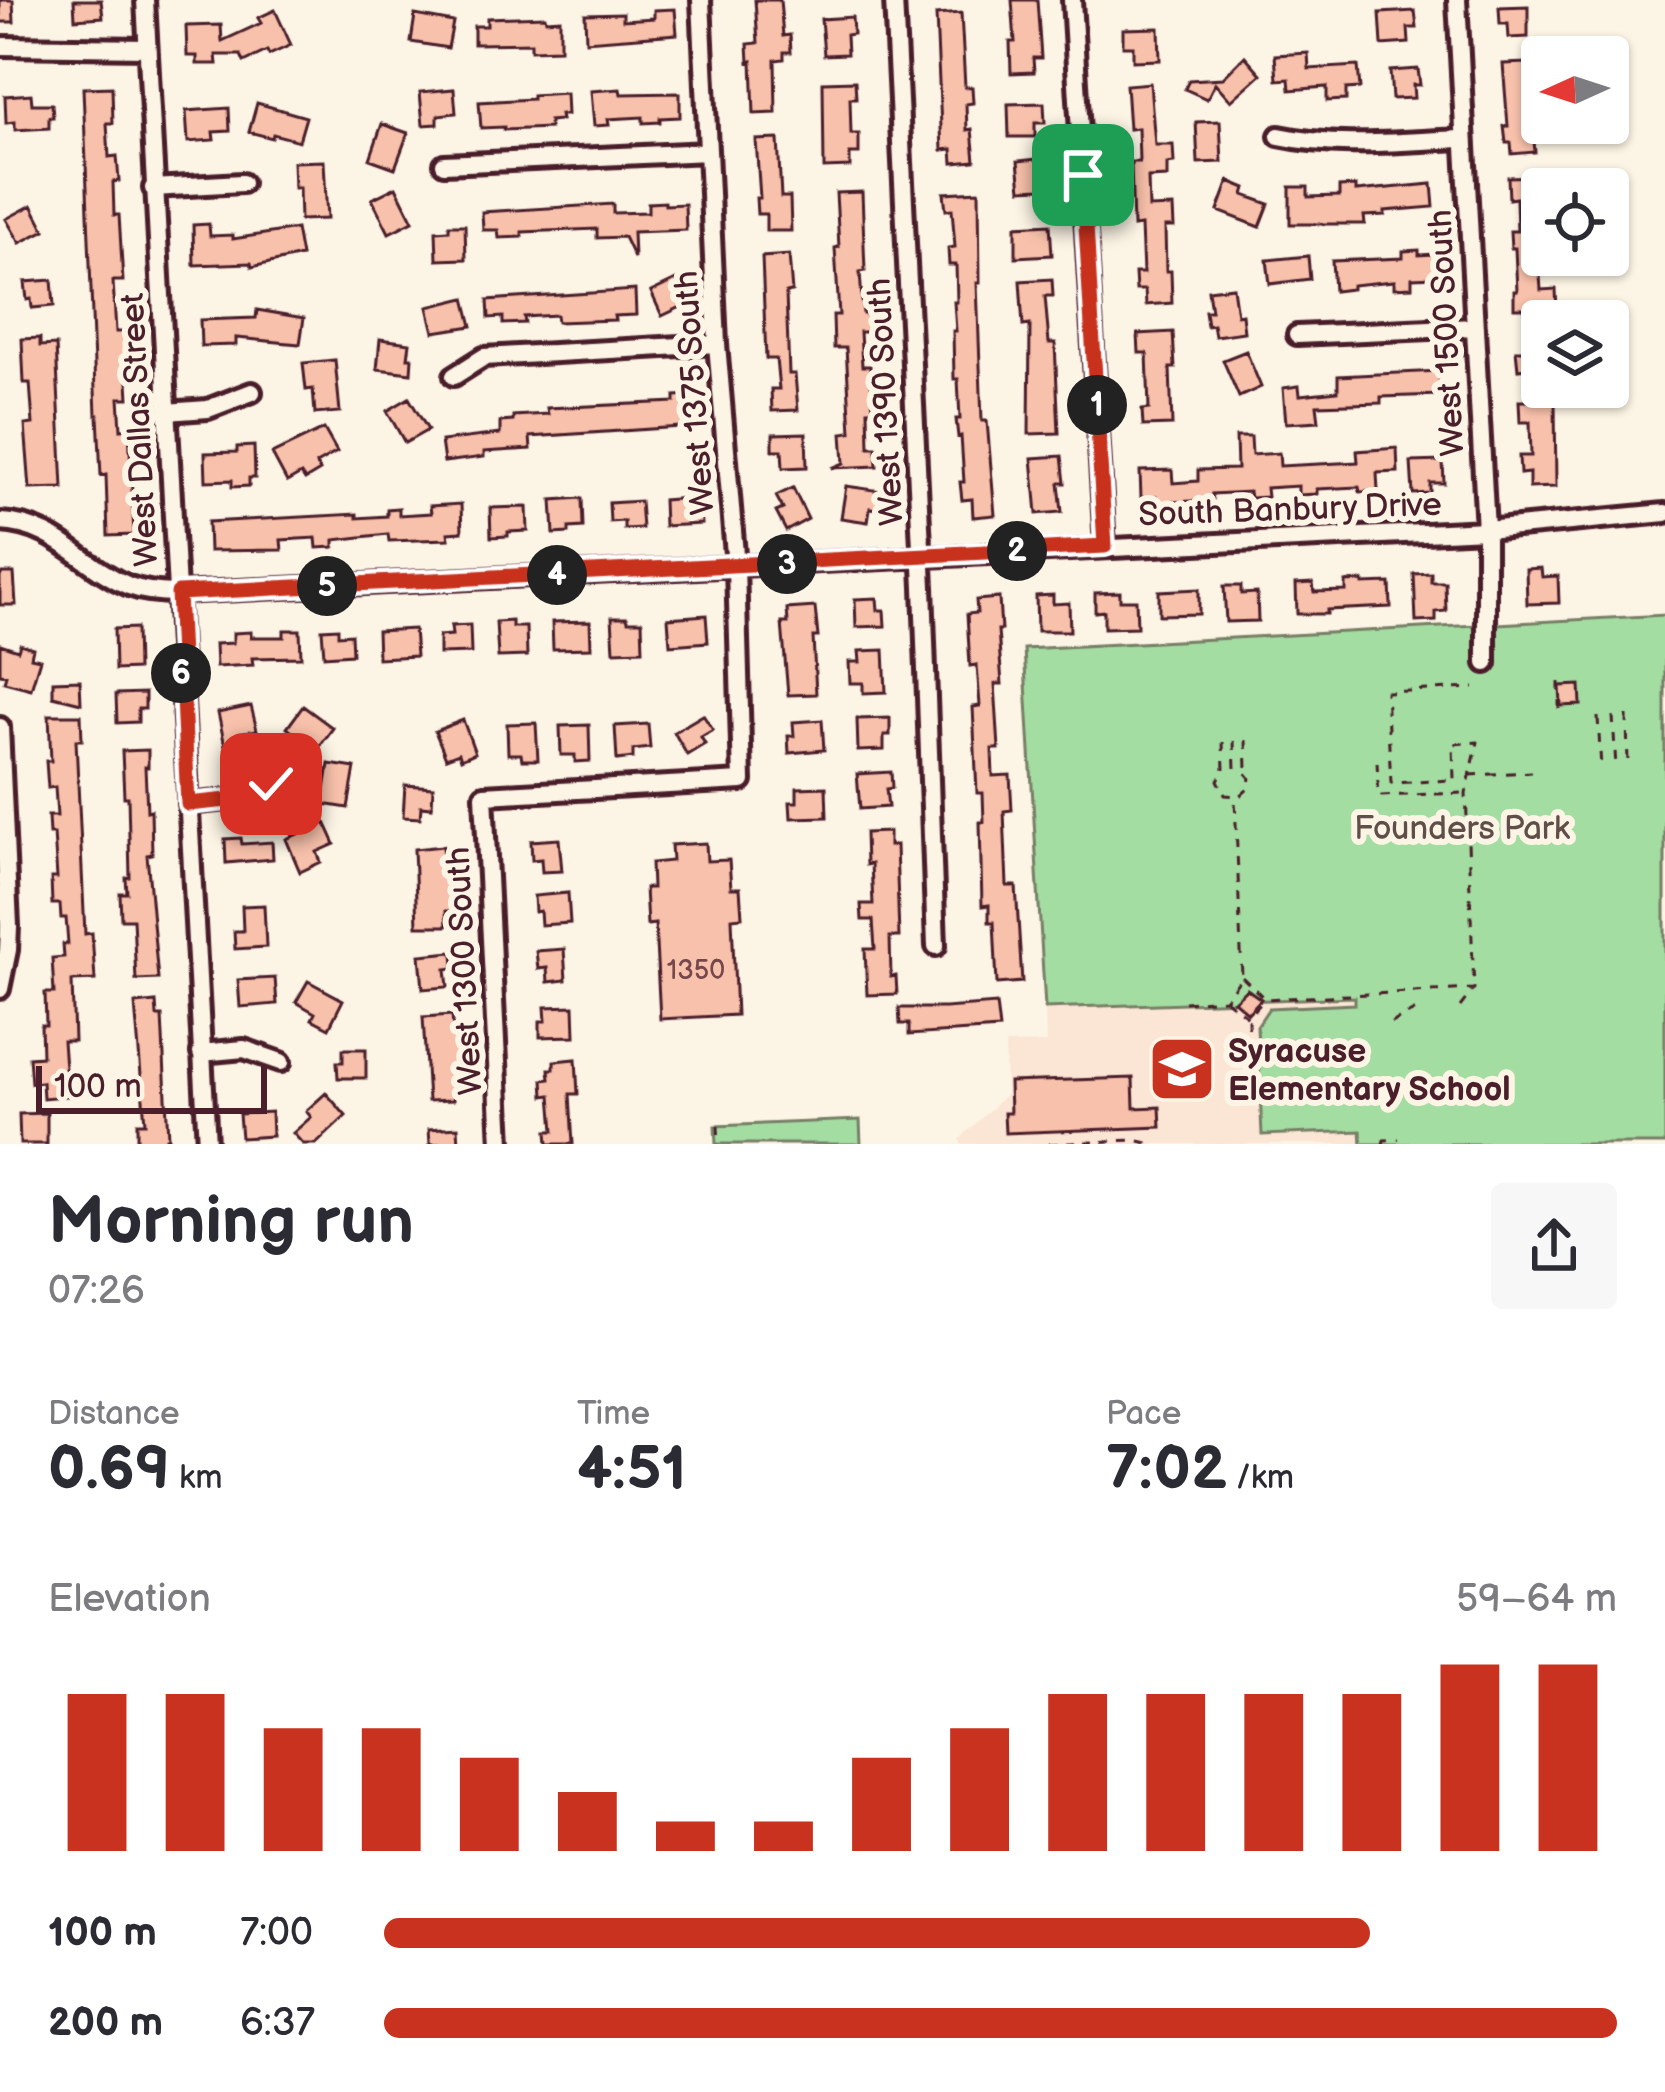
<!DOCTYPE html>
<meta charset="utf-8">
<style>
:root{--surface:#fff;--page:#f7f7f7;--text:#2b2b33;--muted:#7c7c81;--accent:#c8321e}
body{margin:0;font-family:"Balsamiq Sans",sans-serif;background:var(--page);color:var(--text);height:100vh;display:flex;flex-direction:column;font-size:45px;white-space:nowrap}
*{box-sizing:border-box;margin:0}
p{font-size:39px;color:var(--muted)}
.icon{flex:none;width:66px;height:66px;fill:none;stroke:currentColor;stroke-width:2;stroke-linecap:round;stroke-linejoin:round}
.map{position:relative;height:1144px;overflow:hidden}
.sheet{display:flex;flex-direction:column;background:var(--surface);flex:1}
.sheet>*{flex:none}
.needle{width:78px;rotate:267deg}
.fabs{position:absolute;left:1521px;top:36px;display:grid;gap:24px}
.fabs a{display:grid;place-items:center;width:108px;height:108px;border-radius:12px;background:var(--surface);box-shadow:0 3px 9px #0004;font-size:60px}
.scale{position:absolute;left:36px;bottom:30px;width:231px;box-sizing:border-box;padding-left:12px;border:6px solid #4a1f2b;border-top:0;font-size:33px;line-height:42px;white-space:nowrap;color:#4a1f2b;-webkit-text-stroke:9px #fcf5e5;paint-order:stroke}
.pin{position:absolute;display:grid;place-items:center;width:102px;height:102px;color:#fff;margin:-51px;border-radius:24px;box-shadow:0 6px 18px #0006}
.km{position:absolute;width:60px;height:60px;margin:-30px;border-radius:50%;background:#222;color:#fff;font-size:33px;line-height:60px;text-align:center}
.round{display:grid;place-items:center;flex:none;width:126px;height:126px;border-radius:12px;background:var(--page)}
.summary{display:flex;align-items:center;justify-content:space-between;height:204px;padding:0 48px}
h1{font-size:66px;font-weight:600;line-height:90px}
.stats{display:grid;grid-template-columns:repeat(3,1fr);gap:18px;height:204px;padding:12px 48px}
.stats div{display:grid;align-content:center}
.stats b{font-size:60px;font-weight:600}
.stats small{font-size:33px;font-weight:400}
.stats p{font-size:33px}
.chart{height:336px;padding:24px 48px}
.chart p{display:flex;justify-content:space-between}
.chart svg{width:100%;height:216px;margin-top:12px;stroke:var(--accent);stroke-width:6}
ul{padding:0 48px;list-style:none;font-size:39px}
li{display:grid;grid-template-columns:192px 144px 1fr;align-items:center;height:90px}
li i{height:30px;border-radius:15px;background:var(--accent)}
.map>svg:first-child{display:block}
.built{fill:#fbe5d4}
.green{fill:#a4dda2;stroke:#777e66;stroke-width:3}
.building{fill:#f8c1ab;stroke:#4a1f2b;stroke-width:3}
.lines{fill:none;stroke-linecap:round;stroke-linejoin:round}
.minor-casing{stroke:#4a1f2b;stroke-width:26}
.path{stroke:#4a1f2b;stroke-width:3;stroke-dasharray:9 9;stroke-linecap:butt}
.minor{stroke:#fcf5e5;stroke-width:16}
.route-casing{stroke:#fff;stroke-width:24}
.route{stroke:#c8321e;stroke-width:15}
.labels{text-anchor:middle;stroke-width:12;stroke-linejoin:round;paint-order:stroke}
.number-label{font-size:27px;fill:#76484b}
.street-label{font-size:33px;fill:#4a1f2b;stroke:#fcf5e5}
.park-label{font-size:33px;fill:#604e49;stroke:#fcf5e5}
.poi-label{font-size:33px;font-weight:bold;fill:#4a1f2b;stroke:#fcf5e5;text-anchor:start}
</style>
<div class="map">
<svg width="1665" height="1144" viewBox="0 0 1665 1144">
<rect width="100%" height="100%" fill="#fcf5e5"/>
<filter id="ink" filterUnits="userSpaceOnUse"><feTurbulence type="fractalNoise" baseFrequency=".00833" numOctaves="2"/><feDisplacementMap in="SourceGraphic" scale="24" xChannelSelector="R" yChannelSelector="G"/><feConvolveMatrix kernelMatrix="1 2 1 2 8 2 1 2 1" color-interpolation-filters="sRGB"/></filter>
<g filter="url(#ink)">
<path class="built" d="M1355 997 1362 1144H961L960 1139 1006 1094 1005 1044 1046 1043 1045 1008Z"/>
<path class="green" d="M1665 615V1144H1362L1361 1131 1262 1135 1257 1026 1269 1008 1355 1004V997L1045 1008 1024 649Z
M860 1120 861 1144H716L715 1126Z"/>
<path class="building" d="M0 0H13L14 22H0Z
M74 0H101L103 17 75 19Z
M755 0H780L783 36 790 35 791 52H784V59L775 60 776 113 754 114 752 61 749 62 748 44 758 43Z
M1012 0H1037L1041 58H1033L1034 72 1011 73 1010 42H1015Z
M1528 6V37L1509 38 1508 24H1500L1499 7Z
M675 9 677 34 586 41 585 14 623 13V20L654 18V10Z
M275 10 291 45 269 55 267 51 244 62 241 55H216L217 64H197V56H187L186 26 221 25 222 41 261 23 258 18Z
M1415 11 1417 28H1408L1409 43 1382 45 1380 13Z
M961 13 965 87H972L973 103 966 104 967 130 972 129 975 161 953 163 952 149 942 150 936 15Z
M415 15 453 22 448 48 411 42Z
M545 16 546 20 560 19V49L531 50V43L474 44V26H487V18Z
M852 17 853 34 846 35 847 54 824 55 821 19Z
M1159 28 1160 60 1133 61V46H1123V29Z
M1308 53 1309 69 1358 66 1360 88 1346 89V100L1327 101V87L1290 90 1289 79 1277 80 1275 55Z
M1245 56 1261 74 1231 101 1215 83 1207 99 1185 89 1189 80 1223 78Z
M1527 63 1535 152 1512 154 1511 143H1506L1504 126H1508L1503 64Z
M1418 69 1420 85H1413L1414 98 1392 99 1390 71Z
M855 81 856 98H850L851 134H859V154H850V167L824 168 823 82Z
M1150 83 1155 145H1173L1174 163 1167 164V177L1148 178 1149 208 1173 207 1174 227H1165L1166 271H1171L1172 303 1146 305 1145 290H1136L1135 273H1143L1141 226 1133 227 1131 162H1139L1138 128 1129 129 1126 85Z
M112 87 113 123H107L109 157 117 156 119 181 113 182 114 215H119L123 281H113L116 332H125L129 398H119L121 429 129 428 134 535 108 536 106 475 101 476 98 415H96L83 88Z
M454 89 456 113 438 115V124L423 125 420 92Z
M620 89 621 94 680 93V117L660 118V122L643 123V117L608 119 609 125 594 126 591 91Z
M566 93 567 115H560L561 120 549 121V128L504 130V127L481 128 479 102 532 99V95Z
M31 94 32 104H52L53 117H49V128L15 130V122L6 123 5 96Z
M257 103 306 117 299 141 273 134 272 138 249 132Z
M1044 103 1045 123H1035V137H1009L1008 104Z
M229 108 230 131 213 132 214 140 188 142 186 111Z
M1220 121 1222 162 1198 163 1196 122Z
M382 124 408 133 395 168 370 159Z
M778 139 781 197H790L791 231H766V214H757L756 198H760L756 140Z
M1047 158 1048 175H1041L1042 188 1021 189 1018 161Z
M324 161 327 219 300 220 299 188H294L293 162Z
M1540 176 1542 214 1536 215 1541 290 1556 289 1557 312H1548L1549 321H1542V400H1555L1556 487 1529 488V473L1520 474 1519 456H1531L1530 422H1520L1519 401H1530L1527 368 1518 369 1516 350H1526L1525 308H1514V291H1517L1515 248H1511L1510 231H1517L1516 198 1509 199 1508 177Z
M1229 181 1246 188 1244 195 1269 204 1260 227 1218 211Z
M1432 184 1434 207 1385 211V215L1364 216 1365 224H1290V187H1308V197L1339 196V187L1356 186V191Z
M396 187 413 221 389 233 372 199Z
M979 191 980 283H977L982 421H987L995 515 973 517 972 499 962 500 960 482H964L961 436 958 437 956 419H960L958 379H954L953 331H956L954 302H957L956 265H949L948 248 955 247 952 209 946 210 944 193Z
M862 192 865 271 860 272 863 314H868L869 332H860L862 366H870L873 410H868L869 447H876L877 466 832 468 844 463 842 433 851 432 846 348H834L833 315H839L835 248 839 247 836 193Z
M665 202V205L685 204 686 230 633 232 634 258 624 237 597 238V229L522 232V237L499 238 498 230H483L482 212 613 204V213L648 212V203Z
M32 205 45 230 20 243 6 219Z
M209 224 210 236 233 235V239L296 229 301 256 252 267 251 263 194 265 193 225Z
M1050 224 1052 255 1016 257V226Z
M449 225H465L466 259 437 260 436 231 449 230Z
M1419 250V255L1435 254 1436 277 1412 278V287L1394 288V281L1352 285V289L1334 291 1332 261 1403 258V251Z
M789 255 792 292 786 293 789 374H795L798 410 772 411 771 389H779L776 359H766L762 257Z
M1308 256 1310 279 1270 284 1267 260Z
M1052 279 1053 296H1045L1049 343H1055L1059 433 1029 434 1030 325 1023 326 1020 281Z
M52 280 54 306 32 308 31 299 27 300 25 282Z
M676 280 687 304 662 316 651 292Z
M1233 287 1237 315 1242 314 1244 332 1215 336 1213 325 1207 326 1205 311H1211L1208 290Z
M635 290 636 315 614 316 615 320 557 322 556 315 524 317 525 323 503 324V317L489 318 488 300Z
M465 298 472 326 434 332 428 307Z
M257 310 304 318 300 344 236 338V345L201 346 200 320 256 318Z
M1173 332 1175 368H1170L1172 425 1143 426 1142 410 1149 409 1147 353H1139L1138 334Z
M40 338V346L56 345 63 488 30 489 25 425 33 424 30 383H24L22 339Z
M380 339 410 343 408 358H412L411 373 377 369Z
M1246 351 1261 387 1239 397 1223 360Z
M335 360 340 412 315 414 313 389 306 390 303 363Z
M1439 371 1440 395 1381 397V403L1317 405 1319 421 1286 423 1283 388 1299 386 1300 395 1338 391V376Z
M694 395 696 426 530 437 531 449 484 452V457L444 462 441 441 500 434V422L513 421V416L548 414 547 408 675 402V396Z
M409 398 428 430 405 443 387 411Z
M324 429 337 452 316 464 320 471 305 480 301 474 287 482 272 454Z
M806 433 807 467 783 468 782 450H773V434Z
M1236 437H1251L1252 455 1279 453 1280 466 1358 462 1357 451 1397 448 1398 472 1377 473 1378 491 1360 492 1359 487 1317 489V494L1298 495V486L1266 488 1267 497 1250 498 1249 492 1212 494 1213 500 1173 502 1174 506H1156V497L1141 498 1140 471 1172 470 1173 483 1198 481V470L1237 469Z
M254 446 255 478H249V486L232 487V480L206 481 205 453 237 452V447Z
M1062 456 1065 483H1059L1062 512 1037 514 1032 458Z
M1443 461 1444 483H1430V493L1413 494 1411 462Z
M846 486 881 491 879 509 870 508 868 522 841 518Z
M793 488 808 519 786 531 776 512 783 509 776 496Z
M700 497 702 524 664 526 663 500Z
M582 498 583 527 569 528V533L554 534 552 500Z
M640 501 642 528 624 529V521L610 522 609 503Z
M461 504 462 532 448 533 449 539 389 541 388 534 334 540V547L317 548 316 538 281 540 282 550 209 551 208 522 357 514V518L387 516V509L399 508V515L431 513 430 506Z
M527 507 528 531 508 532V536L491 537 490 508Z
M1541 568 1542 577 1558 576 1559 603 1527 604 1526 569Z
M2 573H14L16 605H0V577Z
M1431 573V582H1445L1446 611 1436 612V621L1416 622 1414 574Z
M1363 581V584L1390 583 1391 607 1327 610V614H1297L1296 584 1313 583 1314 592 1346 591V582Z
M1224 586H1241V594L1257 593 1258 621 1226 622Z
M1199 589V614L1159 615V591Z
M1120 592V600H1136L1137 627 1104 628V611L1095 612V593Z
M1053 595V604L1069 603 1070 631H1037L1036 596Z
M877 598 878 610H884L885 626 856 627 855 599Z
M999 598 1001 630H998L1002 684H995L999 749H992L993 776 1010 775 1012 810 1004 811 1007 886H1016L1022 982 997 984 994 922H989V905L982 906 980 822H984L983 793H977L973 707 980 706 977 665 970 666 967 614 977 613 976 600Z
M815 607 818 637H813L816 694 788 695 782 623H788L787 609Z
M706 615 708 642 670 645 668 618Z
M612 617H627L628 621H642L643 650 614 651Z
M512 621V627H526L527 656 498 657 496 622Z
M590 621 591 648 553 649 552 622Z
M470 625 471 653 439 654V636L452 635 451 626Z
M136 628 137 669 115 670 114 629Z
M338 628V635L351 634 352 654 324 656 322 629Z
M414 629 416 656 378 658 377 631Z
M284 630H300L301 657 252 658 253 665 216 667 215 644 233 643V633L251 632V637H284Z
M0 644 18 650 20 644 33 648 31 657 40 659 31 689 4 682 6 675 0 674Z
M884 650 886 692 863 693V683H850L849 662H860L859 651Z
M80 680 81 703 53 696V681Z
M1580 685 1581 705 1561 706 1560 686Z
M145 693V709H138V722L117 723 116 694Z
M251 706 257 730 239 733 241 742 225 746 218 713Z
M303 706 333 728 317 750 287 728Z
M49 715H81L82 740H76L85 934 92 933 95 980 72 981 74 1041H63L67 1096 43 1098 42 1082 31 1083 29 1057 42 1056 41 1025H46L45 993H54L52 958 64 957 63 944H68L66 918H61L60 904H52L51 878H57L54 834H49L48 816H57L55 787 48 788 46 761H51Z
M703 715 713 730 701 737 705 744 687 755 674 732Z
M890 718V735H884V750L858 751 857 719Z
M463 720 475 753 461 759 459 753 446 758 435 731Z
M822 720 824 750 789 753 788 736H794L793 722Z
M536 723 538 760H522L521 754H508L507 724Z
M648 724 650 748 633 750V758L617 760 615 726Z
M589 725 590 761 575 762V755H561L560 726Z
M148 750V767H145L147 811 151 810 152 854 147 855 158 979 136 980 133 919H121L120 893H127L126 878 130 877 128 797H124L122 751Z
M329 764 355 768 348 808 323 804Z
M891 772 892 788 886 789 888 807 860 809 857 774Z
M405 785 433 787 432 807 421 806 420 818 403 817Z
M826 787 827 817 791 818 790 802H797V788Z
M325 822 335 844 317 852 321 862 300 872 286 839Z
M889 832V846L896 845 899 937H890L891 977 896 976 897 994 867 995 865 949H875L873 920H862L861 904H873L871 864 866 865 865 833Z
M241 838 242 844 272 842 273 859 226 863 225 839Z
M559 839 562 871 542 872 541 859 532 860 531 841Z
M706 843 707 861 729 860 731 888H740L742 917 732 918 736 1015 660 1019 655 924 647 925 645 888H652L651 863 672 861 671 845Z
M443 846 444 859H449L452 911H446L447 926H417L414 849Z
M568 893 570 923 541 925 540 911 535 912 534 896Z
M264 905 266 947 235 949 234 931H243L242 906Z
M564 949 566 980 548 982 547 968 538 969 536 951Z
M453 952 454 968 446 969 448 987 423 989 420 955Z
M275 978 277 1004 240 1007 238 980Z
M308 981 343 1000 329 1028 312 1019 315 1013 296 1002Z
M1247 989 1261 999 1248 1013 1234 1001Z
M156 1002 157 1016H162L168 1138H166V1144H137V1123H145L135 1004Z
M996 1004 999 1029 909 1035V1024H900L899 1008H945Z
M574 1006 575 1036 540 1037V1021H546L545 1007Z
M452 1015 453 1029H458L460 1081H452L453 1100 428 1101 423 1017Z
M343 1049H366V1078H338L337 1062H343Z
M576 1059 578 1094H570L573 1144H548L547 1131H554L551 1095 544 1096 543 1080 550 1079 549 1069H554V1061Z
M1133 1078 1134 1108 1160 1107 1161 1127 1005 1133 1004 1113H1010L1009 1082Z
M326 1093 346 1116 316 1144H303L293 1133 311 1117 306 1111Z
M271 1112 272 1136 241 1138 239 1114Z
M47 1113V1144H20L19 1114Z
M458 1127 459 1144H430L429 1129Z"/>
<g class="lines">
<g class="minor-casing">
<path id="minor" d="M145 0 207 1144
M894 0 923 587 936 946
M1072 0 1105 546
M1457 0 1486 530V663
M0 46 147 48
M1279 136C1339 149 1402 141 1464 139
M444 164 708 152
M153 188 242 183
M1297 335 1475 327
M454 376 484 357 717 344
M166 412 208 409 252 392
M0 522C57 524 81 566 129 586 145 592 161 593 178 593L1486 530 1665 513
M0 727 9 926 8 950 0 989
M188 804 238 799 271 784
M201 1053 244 1049 281 1062
M501 1144 484 795 742 781 736 566 717 344 701 0"/>
</g>
<path class="path" d="M1559 682V717
M1627 715 1628 767
M1613 716 1616 768
M1598 717 1601 768
M1246 740 1247 769
M1234 741 1235 769
M1223 742 1224 770 1218 780 1225 795 1240 796 1248 789 1250 778 1243 769
M1377 762 1379 796 1464 793
M1470 775 1532 772
M1242 977 1265 999 1474 989 1466 793 1478 742 1453 744 1454 780 1391 783 1386 692 1474 688
M1226 1000 1248 1017 1264 1000
M1184 1002 1225 999 1242 977 1235 798
M1460 1007 1473 990
M1248 1019 1249 1057
M1391 1023 1418 1009
M718 1126 719 1144
M1049 1144 1134 1140 1152 1144
M1383 1144 1384 1140 1399 1139"/>
<use href="#minor" class="minor"/>
</g>
</g>
<g class="lines" filter="url(#ink)">
<g class="route-casing">
<path id="route" d="M271 784 238 799 188 804 178 593 1105 546 1083 175"/>
</g>
<use href="#route" class="route"/>
</g>
<defs>
<g id="school-square" transform="scale(3.45)"><rect x="-9" y="-9" width="18" height="18" rx="4" fill="#c8321e" stroke="#fcf5e5"/><path d="M0-5L7-2L0 1L-7-2ZM-4 1L0 2.5L4 1V4Q0 6-4 4Z" fill="#fff"/></g>
</defs>
<g fill-rule="evenodd">
<use href="#school-square" x="1182" y="1069"/>
</g>
<g class="labels">
<g class="number-label">
<text x="696" y="979">1350</text>
</g>
<g class="street-label">
<text transform="translate(1445 333) rotate(-93)" y="12">West 1500 South</text>
<text transform="translate(693 393) rotate(-94)" y="12">West 1375 South</text>
<text transform="translate(884 402) rotate(-93)" y="12">West 1390 South</text>
<text transform="translate(138 430) rotate(-93)" y="12">West Dallas Street</text>
<text transform="translate(1290 508) rotate(-2)" y="12">South Banbury Drive</text>
<text transform="translate(463 971) rotate(-93)" y="12">West 1300 South</text>
</g>
<g class="park-label">
<text x="1462" y="839">Founders Park</text>
</g>
<g class="poi-label">
<text x="1228" y="1062">Syracuse<tspan x="1228" dy="38">Elementary School</tspan></text>
</g>
</g>
</svg>
<div class="fabs">
<a><svg class="needle" viewBox="-14 -14 28 28"><path d="M0-13l5 13h-10z" fill="#e53935"/><path d="M0 13l5-13h-10z" fill="#7c7c81"/></svg></a>
<a><svg class="icon" aria-label="locate" viewBox="0 0 24 24"><circle cx="12" cy="12" r="6"/><path d="M12 2v4M12 18v4M2 12h4M18 12h4"/></svg></a>
<a><svg class="icon" aria-label="layers" viewBox="0 0 24 24"><path d="M12 4l9 5-9 5-9-5zM3 14l9 5 9-5"/></svg></a>
</div>
<div class="scale">100 m</div>
<div class="pin" style="left:1083px;top:175px;background:#1e9e55"><svg class="icon" aria-label="arrive" viewBox="0 0 24 24"><path d="M6 21V4h12l-3 4 3 4H6"/></svg></div>
<div class="pin" style="left:271px;top:784px;background:#d93025"><svg class="icon" aria-label="check" viewBox="0 0 24 24"><path d="M5 12l5 5 9-10"/></svg></div>
<b class="km" style="left:1097px;top:405px">1</b>
<b class="km" style="left:1017px;top:551px">2</b>
<b class="km" style="left:787px;top:564px">3</b>
<b class="km" style="left:557px;top:575px">4</b>
<b class="km" style="left:327px;top:586px">5</b>
<b class="km" style="left:181px;top:673px">6</b>
</div>
<section class="sheet">
<div class="summary"><div><h1>Morning run</h1><p>07:26</p></div><a class="round"><svg class="icon" aria-label="share" viewBox="0 0 24 24"><path d="M12 15V3M7 8l5-5 5 5M5 13v7h14v-7"/></svg></a></div>
<div class="stats">
<div><p>Distance</p><b>0.69<small> km</small></b></div>
<div><p>Time</p><b>4:51</b></div>
<div><p>Pace</p><b>7:02<small> /km</small></b></div>
</div>
<div class="chart"><p><span>Elevation</span>59–64 m</p>
<svg viewBox="0 0 160 44" preserveAspectRatio="none"><path d="M5 44V12M15 44V12M25 44V19M35 44V19M45 44V25M55 44V32M65 44V38M75 44V38M85 44V25M95 44V19M105 44V12M115 44V12M125 44V12M135 44V12M145 44V6M155 44V6"/></svg>
</div>
<ul>
<li><b>100 m</b>7:00<i style="width:80%"></i></li>
<li><b>200 m</b>6:37<i style="width:100%"></i></li>
</ul>
</section>
